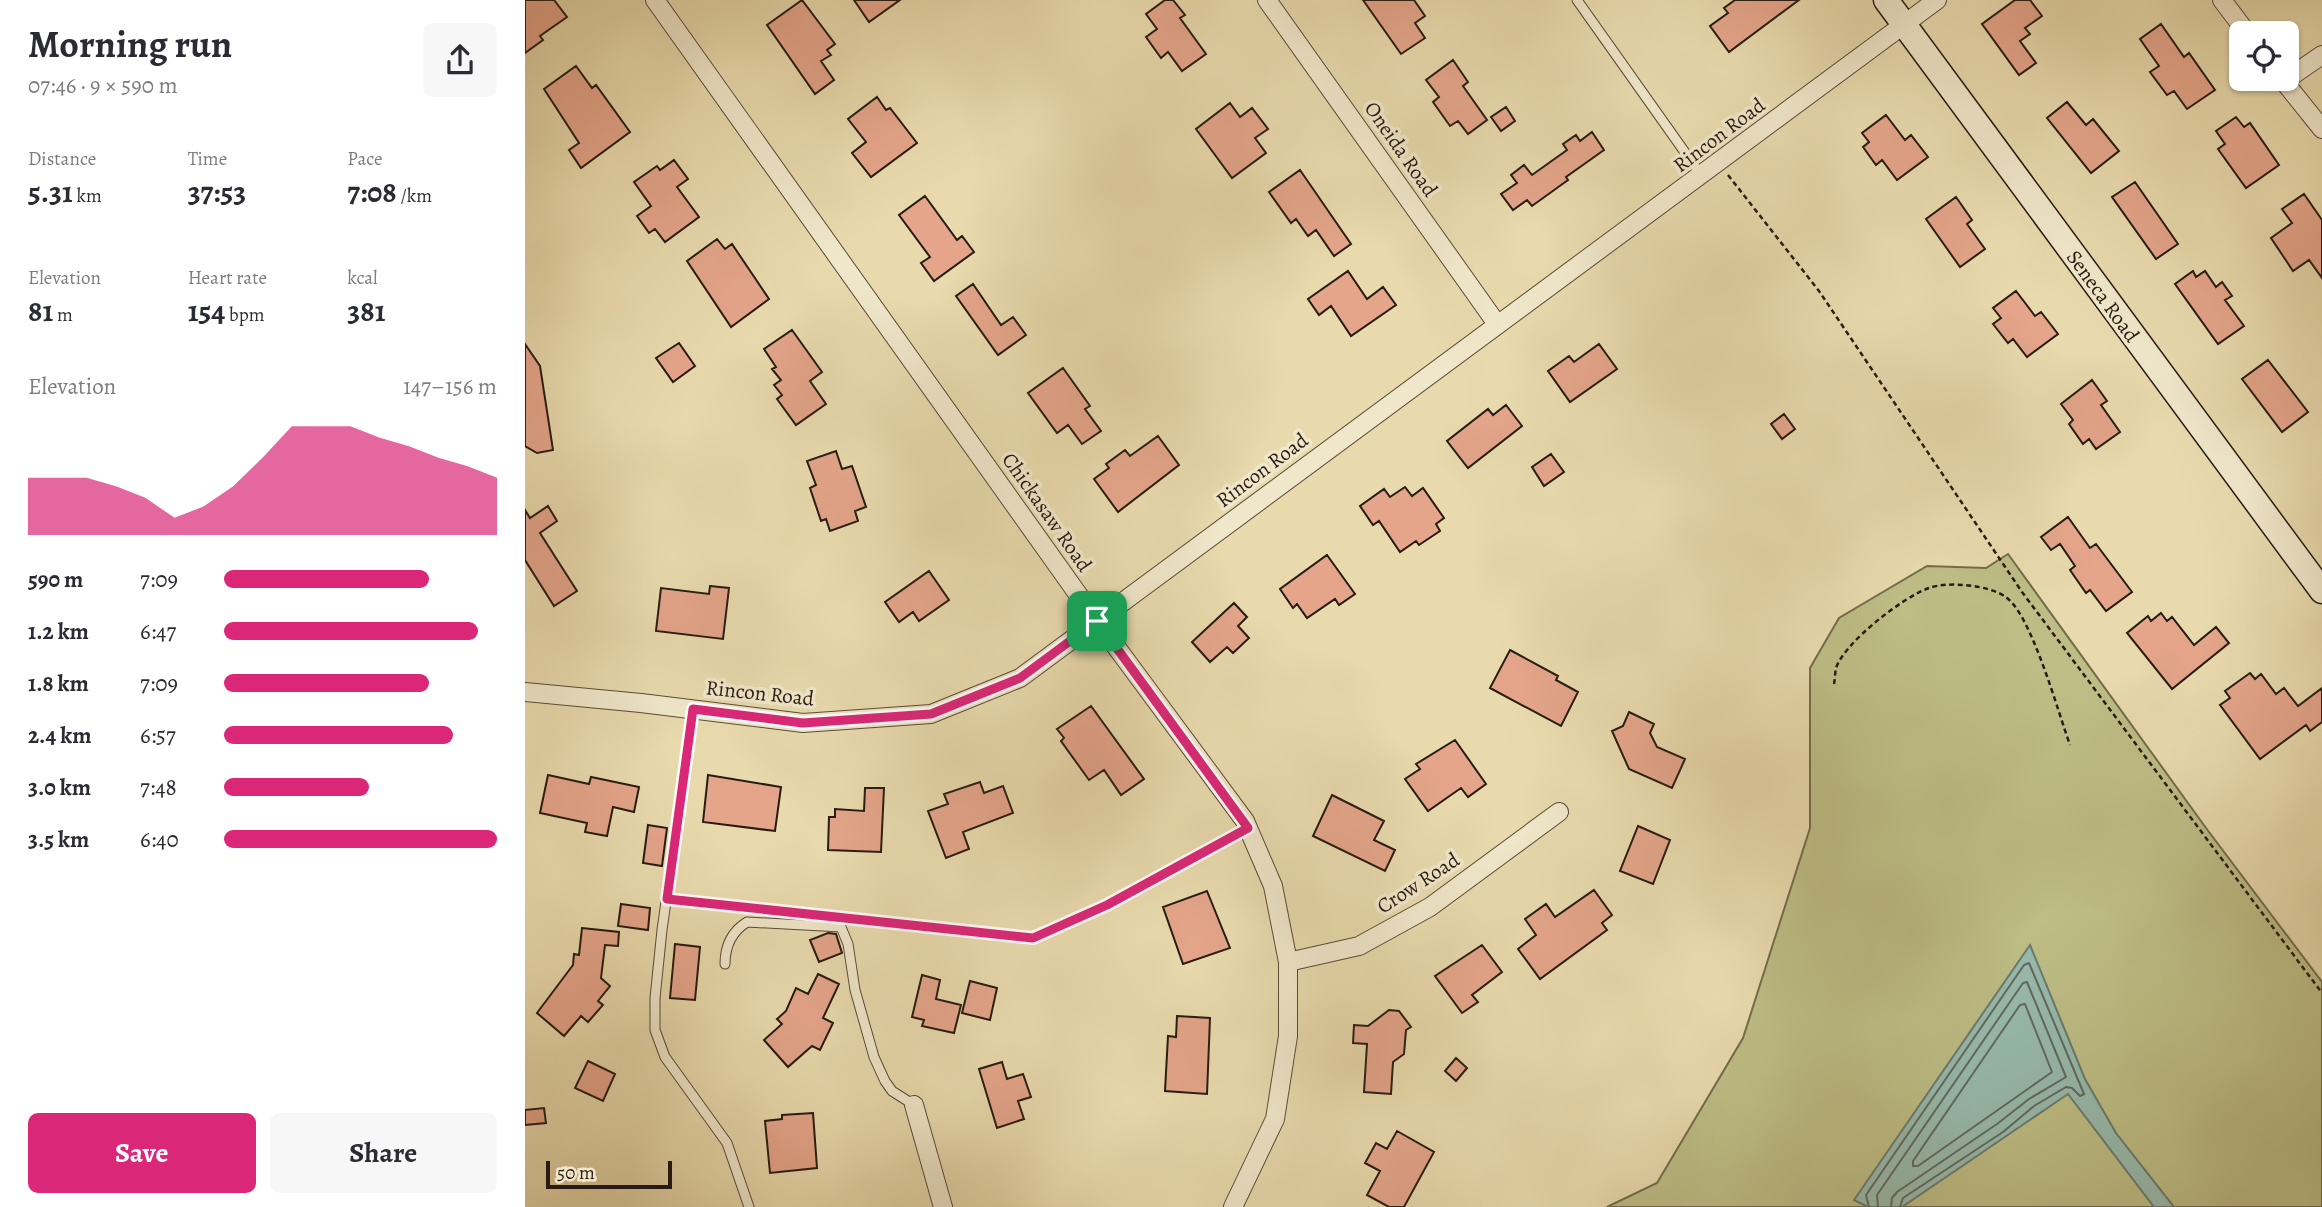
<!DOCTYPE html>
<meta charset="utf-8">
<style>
:root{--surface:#fff;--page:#f7f7f7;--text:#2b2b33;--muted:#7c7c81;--accent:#db2777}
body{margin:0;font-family:Alegreya,serif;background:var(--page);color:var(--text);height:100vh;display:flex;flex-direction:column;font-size:26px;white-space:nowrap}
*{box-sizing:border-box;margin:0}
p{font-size:23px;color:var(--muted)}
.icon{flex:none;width:38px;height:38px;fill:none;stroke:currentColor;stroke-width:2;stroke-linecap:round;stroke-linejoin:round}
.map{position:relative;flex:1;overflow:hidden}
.side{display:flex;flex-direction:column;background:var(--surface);width:525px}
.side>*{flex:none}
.tools{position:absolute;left:1704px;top:21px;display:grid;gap:14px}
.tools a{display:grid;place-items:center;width:70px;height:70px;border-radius:10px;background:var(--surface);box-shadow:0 2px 5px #0004;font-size:35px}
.scale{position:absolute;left:21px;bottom:18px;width:126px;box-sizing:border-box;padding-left:7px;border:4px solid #281b12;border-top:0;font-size:19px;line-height:24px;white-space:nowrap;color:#281b12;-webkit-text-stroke:5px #f0e7ca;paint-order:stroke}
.pin{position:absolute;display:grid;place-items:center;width:60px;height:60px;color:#fff;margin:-30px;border-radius:14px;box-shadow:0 4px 10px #0006}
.round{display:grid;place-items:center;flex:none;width:74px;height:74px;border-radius:10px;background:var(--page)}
.summary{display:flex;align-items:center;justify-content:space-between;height:119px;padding:0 28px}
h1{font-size:38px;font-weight:700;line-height:52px}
.figures{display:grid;grid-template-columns:repeat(3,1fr);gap:10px;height:119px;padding:7px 28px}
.figures div{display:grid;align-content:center}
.figures b{font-size:30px;font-weight:700}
.figures small{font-size:19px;font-weight:400}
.figures p{font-size:19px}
.chart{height:196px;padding:14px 28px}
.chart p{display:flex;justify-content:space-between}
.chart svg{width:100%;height:126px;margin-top:7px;fill:var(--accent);opacity:.7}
.cta{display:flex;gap:14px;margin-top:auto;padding:14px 28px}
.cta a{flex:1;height:80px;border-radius:10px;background:var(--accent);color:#fff;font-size:28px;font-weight:700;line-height:80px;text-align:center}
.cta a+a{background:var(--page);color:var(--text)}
ul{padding:0 28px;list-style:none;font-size:23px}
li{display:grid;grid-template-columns:112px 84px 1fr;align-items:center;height:52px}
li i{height:18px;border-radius:9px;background:var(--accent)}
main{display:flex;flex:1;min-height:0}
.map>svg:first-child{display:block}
.green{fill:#bdbd85;stroke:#726c4c;stroke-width:2}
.water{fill:#97baac;stroke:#6b7a6e;stroke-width:2}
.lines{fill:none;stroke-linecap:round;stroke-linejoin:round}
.shore{stroke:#606a5f;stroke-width:2}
.building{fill:#e4a58a;stroke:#281b12;stroke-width:2}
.lane-casing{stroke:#584b39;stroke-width:11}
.street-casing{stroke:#584b39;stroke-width:20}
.secondary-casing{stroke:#281b12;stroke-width:27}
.path{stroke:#281b12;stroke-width:2.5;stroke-dasharray:5 3.5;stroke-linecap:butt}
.lane{stroke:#f0e7ca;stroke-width:9}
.street{stroke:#f0e7ca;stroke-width:18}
.secondary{stroke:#f0e7ca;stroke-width:24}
.route-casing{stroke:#fff;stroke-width:14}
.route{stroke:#db2777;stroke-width:9}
.labels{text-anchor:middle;stroke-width:7;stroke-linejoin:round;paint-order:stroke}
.street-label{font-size:21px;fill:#281b12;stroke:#f0e7ca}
</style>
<main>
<section class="side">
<div class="summary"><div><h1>Morning run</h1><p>07:46 · 9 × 590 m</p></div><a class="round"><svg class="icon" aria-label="share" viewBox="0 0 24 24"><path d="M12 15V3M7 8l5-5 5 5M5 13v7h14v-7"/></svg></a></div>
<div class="figures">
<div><p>Distance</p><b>5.31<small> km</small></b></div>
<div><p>Time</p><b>37:53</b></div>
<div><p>Pace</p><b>7:08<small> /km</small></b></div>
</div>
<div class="figures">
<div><p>Elevation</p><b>81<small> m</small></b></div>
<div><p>Heart rate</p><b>154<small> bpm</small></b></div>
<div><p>kcal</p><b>381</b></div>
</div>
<div class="chart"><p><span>Elevation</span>147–156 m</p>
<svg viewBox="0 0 160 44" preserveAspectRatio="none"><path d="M0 44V24L10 24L20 24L30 27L40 31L50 38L60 34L70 27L80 17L90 6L100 6L110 6L120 10L130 13L140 17L150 20L160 24V44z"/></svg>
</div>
<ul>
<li><b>590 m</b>7:09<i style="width:75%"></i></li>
<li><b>1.2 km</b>6:47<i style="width:93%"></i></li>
<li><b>1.8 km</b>7:09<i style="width:75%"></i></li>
<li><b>2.4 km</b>6:57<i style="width:84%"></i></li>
<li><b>3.0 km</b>7:48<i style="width:53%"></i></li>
<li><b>3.5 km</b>6:40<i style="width:100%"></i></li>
</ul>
<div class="cta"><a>Save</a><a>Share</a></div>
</section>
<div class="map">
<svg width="1797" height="1207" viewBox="0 0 1797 1207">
<rect width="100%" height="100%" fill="#e8daad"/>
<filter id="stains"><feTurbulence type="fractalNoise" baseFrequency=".00286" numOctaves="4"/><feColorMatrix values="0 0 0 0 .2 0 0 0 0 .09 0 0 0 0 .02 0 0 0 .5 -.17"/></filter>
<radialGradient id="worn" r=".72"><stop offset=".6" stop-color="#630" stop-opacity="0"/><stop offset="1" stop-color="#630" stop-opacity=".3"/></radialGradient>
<path class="green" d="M1483 554 1681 828 1797 982V1207H1082L1132 1183 1218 1038 1285 828V668L1314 618 1402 566 1461 568Z"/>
<path class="water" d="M1505 945 1560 1079 1591 1133 1649 1207H1629L1543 1094 1377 1207H1343L1329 1200Z"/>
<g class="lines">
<path class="shore" d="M1500 1004 1527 1072 1393 1166H1388V1161L1495 1005Z
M1344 1207 1341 1195 1499 965 1504 963 1559 1094 1555 1096 1547 1088 1541 1087 1509 1106 1478 1132 1378 1198 1375 1207
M1353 1207 1352 1195 1498 983 1502 982 1541 1077 1504 1099 1472 1124 1372 1192 1367 1198 1366 1207"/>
</g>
<path class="building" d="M0 0H29L42 17 15 36 18 40 0 53Z
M277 0 310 44 302 50 306 55 296 61 309 80 290 94 242 25Z
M329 0H375L344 22Z
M640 0H648L660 15 655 18 681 54 657 71 643 52 636 58 621 37 632 29 621 14Z
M838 0H889L900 16 890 23 900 38 876 54Z
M1210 0H1274L1204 52 1185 26 1203 13 1199 8Z
M1490 0H1505L1517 16 1500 28 1505 34 1495 41 1511 63 1494 75 1457 24Z
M1636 24 1659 57 1664 53 1690 90 1662 109 1649 91 1642 95 1625 72 1634 66 1615 39Z
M928 60 943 82 938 86 962 120 943 134 933 121 925 126 908 102 914 97 901 80Z
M51 66 67 88 71 85 105 132 56 168 44 150 54 143 19 89Z
M352 97 361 110 365 108 392 143 346 177 327 153 341 142 323 119Z
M1542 102 1561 125 1568 119 1594 151 1566 173 1522 118Z
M705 103 715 117 727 108 743 129 730 138 741 153 707 178 671 129Z
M981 107 990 121 976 131 966 117Z
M1361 115 1380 140 1386 135 1403 157 1372 180 1357 160 1351 165 1338 147 1344 142 1337 133Z
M1711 117 1719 127 1725 123 1754 165 1721 188 1693 149 1700 144 1691 131Z
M1067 132 1079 150 1041 177 1043 180 1007 206 1002 200 988 210 976 194 992 183 986 175 999 165 1007 175 1042 150 1038 144 1051 135 1055 141Z
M149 160 163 179 152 187 174 217 140 242 130 229 124 233 112 216 126 206 109 182 132 166 135 170Z
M775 170 826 244 809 256 791 230 783 236 771 219 766 223 744 192Z
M1610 182 1653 244 1631 259 1587 197Z
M1779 194 1797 220V278L1784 260 1768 271 1746 238 1767 223 1757 209Z
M400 196 432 240 437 236 449 252 409 281 396 263 405 257 374 215Z
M1431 197 1447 220 1442 224 1460 249 1435 267 1401 219Z
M192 239 200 249 207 244 244 299 206 327 162 261Z
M823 271 842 299 858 287 871 305 826 336 806 306 794 315 783 299Z
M1668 271 1671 277 1680 271 1691 287 1697 282 1707 296 1700 300 1719 326 1693 344 1650 284Z
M448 284 476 325 488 317 501 335 473 355 431 296Z
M1491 291 1510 316 1516 312 1533 334 1502 357 1488 339 1483 343 1468 324 1476 318 1468 308Z
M267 330 297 372 285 381 301 404 271 425 252 399 257 395 249 385 256 380 247 369 251 367 239 349Z
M154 343 170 366 148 382 131 358Z
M0 344 15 366 28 450 12 453 0 446Z
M1074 344 1092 369 1045 402 1023 371 1044 356 1049 362Z
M1743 360 1783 412 1757 432 1717 379Z
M538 368 565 406 560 409 576 431 557 444 543 425 532 433 503 393Z
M1567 380 1582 401 1576 405 1595 432 1571 449 1564 439 1558 444 1544 424 1548 420 1536 404Z
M981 405 997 426 943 468 922 441 963 409 968 415Z
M1259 414 1270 429 1257 439 1246 424Z
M633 436 654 465 593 512 569 479 584 468 581 464 600 450 605 456Z
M311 451 317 469 327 466 341 507 330 511 333 521 305 531 301 519 296 521 285 488 291 485 282 461Z
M1026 454 1039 472 1019 486 1007 467Z
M880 487 887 496 898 488 919 518 911 524 915 531 894 545 891 541 875 552 854 521 848 525 835 506 859 489 865 497Z
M23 506 32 521 15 533 52 591 29 606 0 560V510L5 518Z
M1543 517 1565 548 1571 544 1607 592 1581 611 1565 590 1561 593 1545 570 1550 566 1535 544 1526 550 1516 537Z
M802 555 830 594 814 605 810 599 782 618 772 604 768 608 755 589Z
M404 571 424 600 394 621 388 612 374 622 360 602Z
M185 586 204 588 198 639 131 631 136 588 184 594Z
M709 603 722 617 713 626 724 638 708 653 702 647 685 662 667 642Z
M1636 613 1642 621 1647 617 1669 645 1691 627 1704 643 1647 689 1602 633 1623 616 1626 621Z
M985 650 1033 676 1031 680 1053 692 1036 726 965 688Z
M1725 673 1730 679 1736 674 1751 694 1759 688 1773 706 1797 688V722L1785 731 1781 725 1735 759 1695 705 1705 698 1700 691Z
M566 706 619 779 596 795 579 770 564 780 536 741 539 738 532 729Z
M1104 712 1129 724 1125 733 1132 747 1160 759 1147 788 1104 769 1087 731 1098 726Z
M930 740 961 784 943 797 936 788 903 811 880 779 895 769 891 764Z
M23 775 64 784 66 777 114 787 109 812 88 807 82 836 60 832 62 823 15 813Z
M183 775 256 787 250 831 178 822Z
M455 782 459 793 478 786 488 813 438 832 444 849 421 858 403 811 423 804 419 794Z
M340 788H359L356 852 303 850 304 817H310V809L339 811Z
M807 795 859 821 849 840 870 850 860 871 788 836Z
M123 825 142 828 137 866 118 863Z
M1113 826 1145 840 1128 884 1095 871Z
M1069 890 1087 915 1077 923 1082 930 1015 979 993 949 1011 935 1000 919 1021 904 1030 917Z
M682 891 705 948 658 964 638 907Z
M96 904 125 908 123 930 93 926Z
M57 928 94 932 93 946 80 945 76 978 85 986 73 1001 78 1005 63 1022 56 1016 39 1036 12 1013 48 965 49 954 54 955Z
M303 933 311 934 317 953 294 962 285 940Z
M150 944 175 947 170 1000 145 998Z
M957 945 977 972 947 995 953 1002 937 1013 910 976Z
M293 974 314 984 298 1018 308 1023 295 1050 287 1046 263 1067 239 1040 257 1024 252 1019 261 1011 271 988 283 994Z
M397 975 415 980 411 999 436 1005 429 1033 397 1026 399 1020 387 1017Z
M445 981 472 988 465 1020 437 1013Z
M864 1010 874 1011 886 1027 881 1030 879 1054 868 1062 866 1094 839 1092 842 1044 828 1043 829 1025 843 1026Z
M652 1016 685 1018 682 1094 640 1091 643 1036 651 1037Z
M931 1058 942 1068 931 1081 920 1071Z
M63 1061 90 1074 78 1101 50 1088Z
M477 1062 482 1079 498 1074 506 1097 493 1101 499 1119 472 1128 454 1069Z
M19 1108 21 1123 0 1125V1110Z
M288 1113 292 1168 245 1173 240 1121 257 1119V1115Z
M872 1131 909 1152 879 1207H864L842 1195 855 1171 840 1163 851 1143 862 1149Z"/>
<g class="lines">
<g class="lane-casing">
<path id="lane" d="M1052 0 1176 175
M168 709 137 930 130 998V1030L140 1057 202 1143 224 1207
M142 899 508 938 582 905 723 828
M200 964C200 946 206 932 222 922L316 927 323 944 330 990 349 1057 360 1081 367 1091 389 1105"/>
</g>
<g class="street-casing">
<path id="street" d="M130 0 572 621 720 821 748 886 763 962V1036L750 1119 708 1207
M742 0 972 324
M1697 0 1722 33
M1757 79 1797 129
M1759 81 1797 55
M0 692 116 703 278 723 406 714 495 678 1412 0
M763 962 834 946 905 907 1034 812
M389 1105 418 1207"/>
</g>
<g class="secondary-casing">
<path id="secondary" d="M1361 0 1797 591"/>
</g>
<path class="path" d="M1203 175 1294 291 1497 592 1797 993
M1309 684C1310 679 1310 673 1311 668 1320 642 1378 597 1404 588 1423 581 1466 585 1482 598 1507 617 1533 712 1545 745"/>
<use href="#lane" class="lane"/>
<use href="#street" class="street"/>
<use href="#secondary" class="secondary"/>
</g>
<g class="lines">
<g class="route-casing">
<path id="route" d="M572 621 723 828 582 905 508 938 142 899 168 709 278 723 406 714 495 678Z"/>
</g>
<use href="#route" class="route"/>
</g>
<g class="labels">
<g class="street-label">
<text transform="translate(1194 135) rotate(-37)" y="7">Rincon Road</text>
<text transform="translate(876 149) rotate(55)" y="7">Oneida Road</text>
<text transform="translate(1578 296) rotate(54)" y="7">Seneca Road</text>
<text transform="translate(737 470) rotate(-37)" y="7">Rincon Road</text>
<text transform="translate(522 512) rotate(55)" y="7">Chickasaw Road</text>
<text transform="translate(235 693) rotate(6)" y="7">Rincon Road</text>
<text transform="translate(893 883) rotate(-33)" y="7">Crow Road</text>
</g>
</g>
<rect width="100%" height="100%" filter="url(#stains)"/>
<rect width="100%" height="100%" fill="url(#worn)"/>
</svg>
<div class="tools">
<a><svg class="icon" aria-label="locate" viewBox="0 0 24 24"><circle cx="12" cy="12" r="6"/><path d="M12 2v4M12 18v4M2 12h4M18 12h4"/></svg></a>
</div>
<div class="scale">50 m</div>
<div class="pin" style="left:572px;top:621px;background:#1e9e55"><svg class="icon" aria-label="arrive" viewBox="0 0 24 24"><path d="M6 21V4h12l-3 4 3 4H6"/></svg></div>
</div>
</main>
